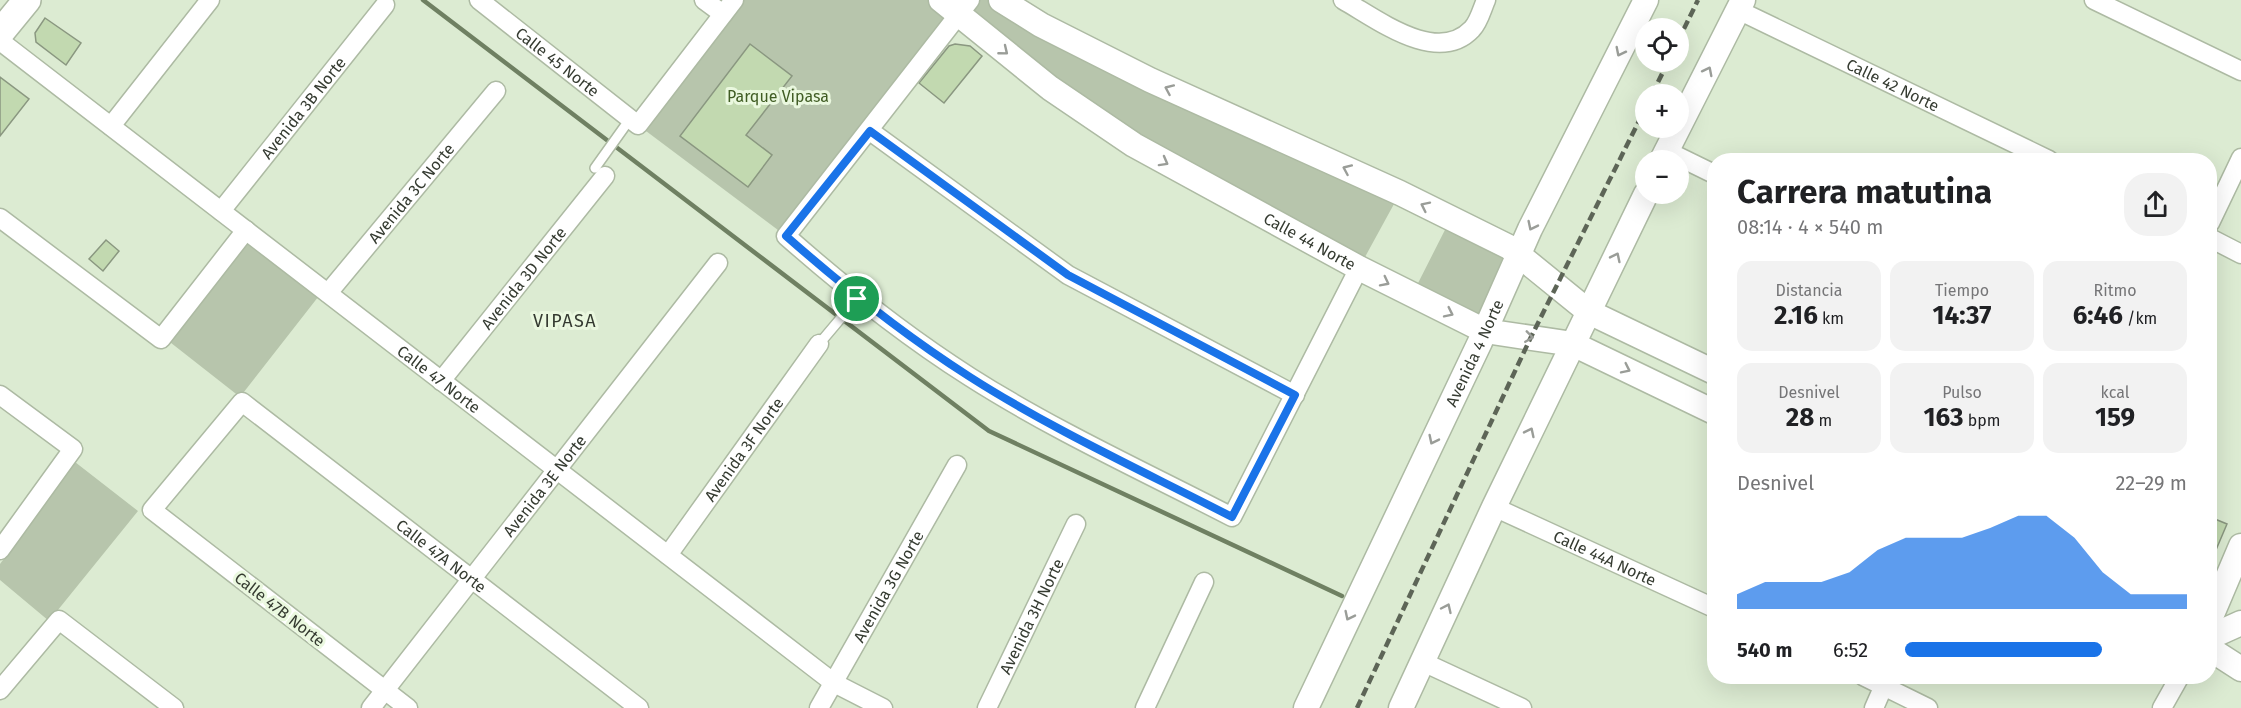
<!DOCTYPE html>
<html lang="es">
<meta charset="utf-8">
<style>
:root{--surface:#fff;--page:#f2f2f2;--text:#202124;--muted:#757577;--accent:#1a73e8}
body{margin:0;font-family:"Fira Sans",sans-serif;background:var(--page);color:var(--text);height:100vh;display:flex;flex-direction:column;font-size:22px;white-space:nowrap}
*{box-sizing:border-box;margin:0}
p{font-size:20px;color:var(--muted)}
.icon{flex:none;width:33px;height:33px;fill:none;stroke:currentColor;stroke-width:2;stroke-linecap:round;stroke-linejoin:round}
.map{position:relative;flex:1;overflow:hidden}
.details{position:absolute;left:1707px;top:153px;width:510px;height:531px;display:flex;flex-direction:column;background:var(--surface);border-radius:24px;box-shadow:0 6px 24px #0002}
.details>*{flex:none}
.controls{position:absolute;left:1635px;top:18px;display:grid;gap:12px}
.controls a{display:grid;place-items:center;width:54px;height:54px;border-radius:50%;background:var(--surface);box-shadow:0 6px 24px #0002;font-size:30px}
.pin{position:absolute;display:grid;place-items:center;width:51px;height:51px;color:#fff;margin:-26px;border:3px solid #fff;border-radius:50%;box-shadow:0 2px 6px #0007}
.round{display:grid;place-items:center;flex:none;width:63px;height:63px;border-radius:24px;background:var(--page)}
.overview{display:flex;align-items:center;justify-content:space-between;height:102px;padding:0 30px}
h1{font-size:33px;font-weight:700;line-height:45px}
.figures{display:grid;grid-template-columns:repeat(3,1fr);gap:9px;height:102px;padding:6px 30px}
.figures div{display:grid;align-content:center;border-radius:15px;background:var(--page);text-align:center}
.figures b{font-size:26px;font-weight:700}
.figures small{font-size:16px;font-weight:400}
.figures p{font-size:16px}
.chart{height:168px;padding:12px 30px}
.chart p{display:flex;justify-content:space-between}
.chart svg{width:100%;height:108px;margin-top:6px;fill:var(--accent);opacity:.7}
ul{padding:0 30px;list-style:none;font-size:20px}
li{display:grid;grid-template-columns:96px 72px 1fr;align-items:center;height:45px}
li i{height:15px;border-radius:8px;background:var(--accent)}
.map>svg:first-child{display:block}
.green{fill:#b7c5ac}
.lines{fill:none;stroke-linecap:round;stroke-linejoin:round}
.stream{stroke:#6f8062;stroke-width:4.5}
.building{fill:#c2d9b0;stroke:#8a9780;stroke-width:1.5}
.lane-casing{stroke:#adbaa3;stroke-width:12}
.street-casing{stroke:#adbaa3;stroke-width:21}
.secondary-casing{stroke:#adbaa3;stroke-width:27}
.primary-casing{stroke:#adbaa3;stroke-width:30}
.lane{stroke:#fff;stroke-width:9}
.street{stroke:#fff;stroke-width:18}
.secondary{stroke:#fff;stroke-width:24}
.primary{stroke:#fff;stroke-width:27}
.rail{stroke:#5d6557;stroke-width:4.5;stroke-dasharray:9 4.5;stroke-linecap:butt}
.oneway{stroke:#9a9d98}
.route-casing{stroke:#fff;stroke-width:12}
.route{stroke:#1a73e8;stroke-width:8}
.labels{text-anchor:middle;stroke-width:6;stroke-linejoin:round;paint-order:stroke}
.street-label{font-size:16px;fill:#353b31;stroke:#eaf8df}
.park-label{font-size:16px;fill:#405d24;stroke:#eaf8df}
.neighbourhood-label{font-size:18px;letter-spacing:1.5px;fill:#353b31;stroke:#eaf8df}
</style>
<div class="map">
<svg width="2241" height="708" viewBox="0 0 2241 708">
<rect width="100%" height="100%" fill="#dcebd2"/>
<path class="green" d="M734 0H1001L1400 193 1359 268 1134 145 959 14 786 236 638 125Z
M1451 218 1509 247 1485 331 1412 295Z
M247 234 322 292 240 397 166 339Z
M75 462 138 511 49 621 0 580V564Z"/>
<g class="lines">
<path class="stream" d="M423 0 989 431 1342 596"/>
</g>
<path class="building" d="M45 18 81 43 66 65 36 42 35 33Z
M750 44 792 76 746 135 772 155 748 187 680 136Z
M955 44 970 46 982 56 944 103 919 83 949 46Z
M0 77 29 99 0 136Z
M106 240 119 251 103 271 89 259Z
M2210 517 2227 524 2210 564Z"/>
<g class="lines">
<g class="lane-casing">
<path id="lane" d="M595 168 630 119
M819 344 857 299"/>
</g>
<g class="street-casing">
<g id="street">
<path id="s1" d="M479 0 638 125 734 0"/>
<path d="M704 0 723 14"/>
<path d="M970 0 786 236C845 288 904 335 970 377 1053 430 1145 472 1232 517L1359 268"/>
<path d="M1343 0C1377 19 1437 66 1472 29 1479 22 1482 9 1486 0"/>
<path d="M2094 0 2241 71"/>
<path id="s2" d="M1738 10 2049 160"/>
<path id="s3" d="M0 41 834 683 883 708"/>
<path d="M111 126 210 0"/>
<path d="M870 131 1068 275 1295 395"/>
<path d="M1667 151 1714 174"/>
<path id="s4" d="M221 211 385 5"/>
<path d="M0 218 161 339 246 230"/>
<path d="M2210 223 2241 158"/>
<path d="M2210 238 2241 254"/>
<path id="s5" d="M328 293 496 91"/>
<path id="s6" d="M441 381 605 176"/>
<path d="M0 395 73 449 0 550"/>
<path id="s7" d="M1494 507 1714 608"/>
<path id="s8" d="M668 555 819 344"/>
<path d="M1423 662 1522 708"/>
<path d="M1863 676 1928 708"/>
<path d="M0 690 59 620 174 708"/>
<path id="s9" d="M371 708 718 263"/>
<path id="s10" d="M408 708 152 510 242 402 639 708"/>
<path id="s11" d="M819 708 957 465"/>
<path id="s12" d="M987 708 1076 524"/>
<path d="M1145 708 1204 582"/>
<path d="M1874 708 1888 676"/>
<path d="M2162 708 2180 676"/>
</g>
</g>
<g class="secondary-casing">
<g id="secondary">
<path id="s13" d="M941 0 1050 88 1134 145 1359 268 1485 331 1573 344 1714 412"/>
<path d="M1001 0 1041 25 1150 80 1400 193 1509 247 1589 312 1714 372"/>
<path d="M1662 160 1743 0"/>
<path d="M2210 619 2241 546"/>
<path d="M2210 637 2241 623"/>
<path d="M2210 649 2241 669"/>
<path id="s14" d="M1306 708 1480 342 1530 229 1646 0"/>
<path d="M1401 708 1494 507 1646 194"/>
</g>
</g>
<g class="primary-casing">
<path id="primary" d="M0 33 27 0"/>
</g>
<use href="#lane" class="lane"/>
<use href="#street" class="street"/>
<use href="#secondary" class="secondary"/>
<use href="#primary" class="primary"/>
<path class="rail" d="M1678 41 1698 0
M1652 94 1668 62
M1357 708 1531 337 1646 107"/>
</g>
<defs><path id="oneway-chevron" d="M-2-3.5L2.5 0L-2 3.5" fill="none" stroke-width="1.6" stroke-linecap="round" stroke-linejoin="round" transform="scale(1.5)"/></defs>
<g class="oneway">
<use href="#oneway-chevron" transform="translate(1004 51) rotate(39)"/>
<use href="#oneway-chevron" transform="translate(1620 52) rotate(117)"/>
<use href="#oneway-chevron" transform="translate(1708 71) rotate(-63)"/>
<use href="#oneway-chevron" transform="translate(1169 89) rotate(-156)"/>
<use href="#oneway-chevron" transform="translate(1164 162) rotate(29)"/>
<use href="#oneway-chevron" transform="translate(1347 169) rotate(-156)"/>
<use href="#oneway-chevron" transform="translate(1425 206) rotate(-154)"/>
<use href="#oneway-chevron" transform="translate(1532 226) rotate(116)"/>
<use href="#oneway-chevron" transform="translate(1616 257) rotate(-64)"/>
<use href="#oneway-chevron" transform="translate(1385 282) rotate(27)"/>
<use href="#oneway-chevron" transform="translate(1449 313) rotate(26)"/>
<use href="#oneway-chevron" transform="translate(1529 337) rotate(8)"/>
<use href="#oneway-chevron" transform="translate(1626 369) rotate(26)"/>
<use href="#oneway-chevron" transform="translate(1530 432) rotate(-64)"/>
<use href="#oneway-chevron" transform="translate(1433 440) rotate(116)"/>
<use href="#oneway-chevron" transform="translate(1447 608) rotate(-65)"/>
<use href="#oneway-chevron" transform="translate(1349 616) rotate(116)"/>
</g>
<g class="lines">
<g class="route-casing">
<path id="route" d="M870 131 1068 275 1295 395 1232 517C1145 472 1053 430 970 377 904 335 845 288 786 236Z"/>
</g>
<use href="#route" class="route"/>
</g>
<g class="labels">
<g class="street-label">
<text dy="6" stroke="none"><textPath href="#s1" startOffset="100">Calle 45 Norte</textPath></text>
<text dy="6" stroke="none"><textPath href="#s2" startOffset="172">Calle 42 Norte</textPath></text>
<text dy="6" stroke="none"><textPath href="#s4" startOffset="132">Avenida 3B Norte</textPath></text>
<text dy="6" stroke="none"><textPath href="#s5" startOffset="130">Avenida 3C Norte</textPath></text>
<text dy="6" stroke="none"><textPath href="#s13" startOffset="442">Calle 44 Norte</textPath></text>
<text dy="6" stroke="none"><textPath href="#s6" startOffset="132">Avenida 3D Norte</textPath></text>
<text dy="6" stroke="none"><textPath href="#s14" startOffset="393">Avenida 4 Norte</textPath></text>
<text dy="6" stroke="none"><textPath href="#s3" startOffset="554">Calle 47 Norte</textPath></text>
<text dy="6" stroke="none"><textPath href="#s8" startOffset="130">Avenida 3F Norte</textPath></text>
<text dy="6" stroke="none"><textPath href="#s9" startOffset="282">Avenida 3E Norte</textPath></text>
<text dy="6" stroke="none"><textPath href="#s10" startOffset="716">Calle 47A Norte</textPath></text>
<text dy="6" stroke="none"><textPath href="#s7" startOffset="122">Calle 44A Norte</textPath></text>
<text dy="6" stroke="none"><textPath href="#s11" startOffset="140">Avenida 3G Norte</textPath></text>
<text transform="translate(280 609) rotate(38)" y="6">Calle 47B Norte</text>
<text dy="6" stroke="none"><textPath href="#s12" startOffset="102">Avenida 3H Norte</textPath></text>
</g>
<g class="park-label">
<text x="778" y="102">Parque Vipasa</text>
</g>
<g class="neighbourhood-label">
<text x="565" y="327">VIPASA</text>
</g>
</g>
</svg>
<div class="controls">
<a><svg class="icon" aria-label="locate" viewBox="0 0 24 24"><circle cx="12" cy="12" r="6"/><path d="M12 2v4M12 18v4M2 12h4M18 12h4"/></svg></a>
<a>+</a>
<a>−</a>
</div>
<div class="pin" style="left:857px;top:299px;background:#1e9e55"><svg class="icon" aria-label="arrive" viewBox="0 0 24 24"><path d="M6 21V4h12l-3 4 3 4H6"/></svg></div>
<section class="details">
<div class="overview"><div><h1>Carrera matutina</h1><p>08:14 · 4 × 540 m</p></div><a class="round"><svg class="icon" aria-label="share" viewBox="0 0 24 24"><path d="M12 15V3M7 8l5-5 5 5M5 13v7h14v-7"/></svg></a></div>
<div class="figures">
<div><p>Distancia</p><b>2.16<small> km</small></b></div>
<div><p>Tiempo</p><b>14:37</b></div>
<div><p>Ritmo</p><b>6:46<small> /km</small></b></div>
</div>
<div class="figures">
<div><p>Desnivel</p><b>28<small> m</small></b></div>
<div><p>Pulso</p><b>163<small> bpm</small></b></div>
<div><p>kcal</p><b>159</b></div>
</div>
<div class="chart"><p><span>Desnivel</span>22–29 m</p>
<svg viewBox="0 0 160 44" preserveAspectRatio="none"><path d="M0 44V38L10 33L20 33L30 33L40 29L50 20L60 15L70 15L80 15L90 11L100 6L110 6L120 15L130 29L140 38L150 38L160 38V44z"/></svg>
</div>
<ul>
<li><b>540 m</b>6:52<i style="width:70%"></i></li>
</ul>
</section>
</div>
